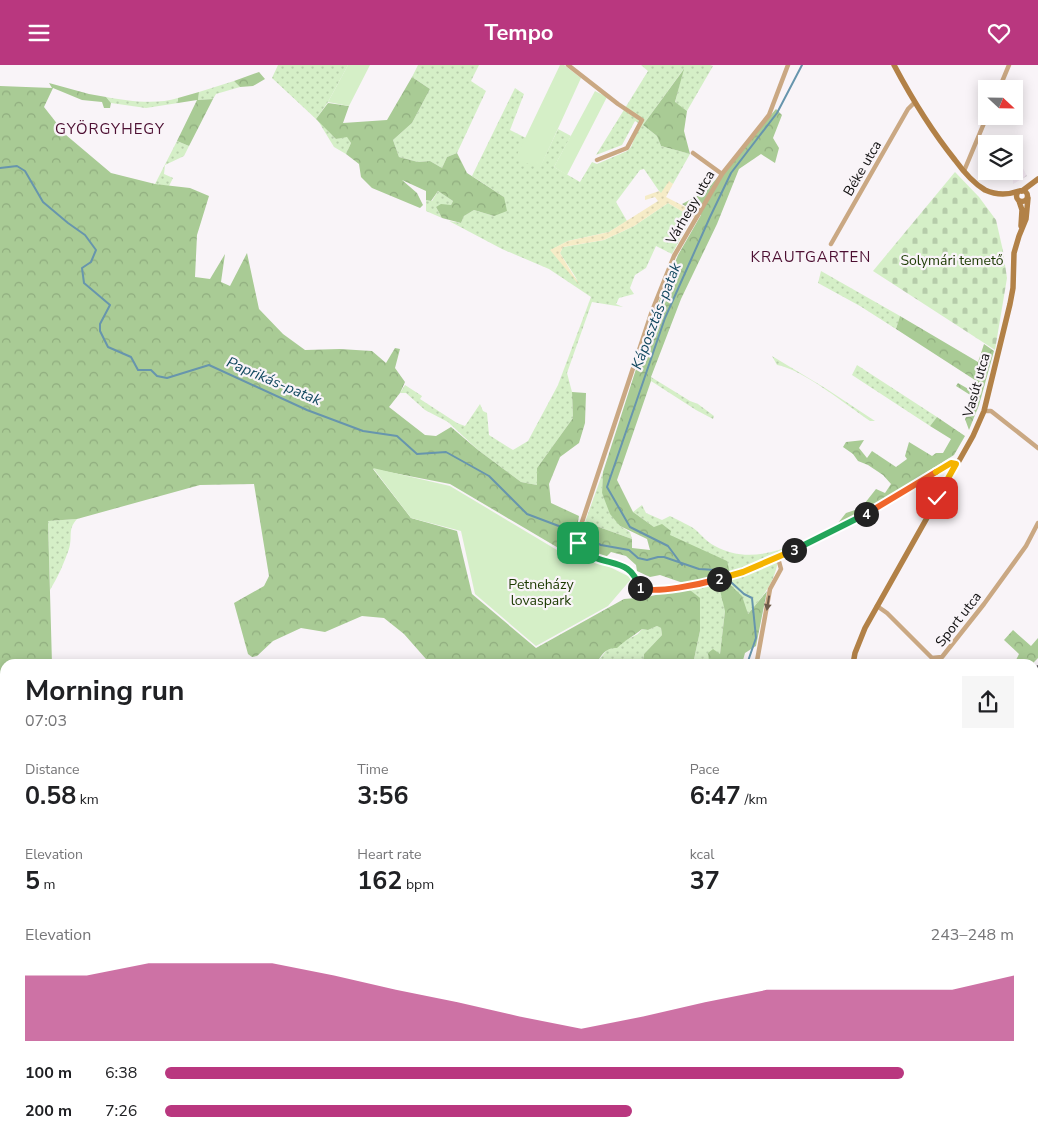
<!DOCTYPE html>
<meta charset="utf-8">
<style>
:root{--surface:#fff;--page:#f6f6f6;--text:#202124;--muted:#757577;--accent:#b9377f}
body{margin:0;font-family:"Nunito Sans",sans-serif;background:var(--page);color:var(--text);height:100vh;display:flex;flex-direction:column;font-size:19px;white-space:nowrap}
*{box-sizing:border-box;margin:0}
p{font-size:16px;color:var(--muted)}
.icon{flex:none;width:28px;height:28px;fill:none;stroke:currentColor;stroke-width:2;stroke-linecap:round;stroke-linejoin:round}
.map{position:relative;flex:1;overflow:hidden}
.details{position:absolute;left:0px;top:594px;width:1039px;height:481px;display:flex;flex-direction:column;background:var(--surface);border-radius:15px 15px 0 0;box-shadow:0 2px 12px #0003}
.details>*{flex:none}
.needle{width:32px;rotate:112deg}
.controls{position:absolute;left:978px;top:15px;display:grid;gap:10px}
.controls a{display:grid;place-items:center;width:45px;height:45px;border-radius:0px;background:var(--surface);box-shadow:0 2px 12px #0003;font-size:25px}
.pin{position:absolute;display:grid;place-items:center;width:42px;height:42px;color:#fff;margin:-21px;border-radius:10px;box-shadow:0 2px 8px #0006}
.km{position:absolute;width:25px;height:25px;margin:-12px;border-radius:50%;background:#222;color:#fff;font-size:14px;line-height:25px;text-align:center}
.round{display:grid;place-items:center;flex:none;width:52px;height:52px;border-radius:0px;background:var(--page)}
.summary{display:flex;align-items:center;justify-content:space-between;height:85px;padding:0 25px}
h1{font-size:28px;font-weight:700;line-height:38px}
.metrics{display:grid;grid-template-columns:repeat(3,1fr);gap:8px;height:85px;padding:5px 25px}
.metrics div{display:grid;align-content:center}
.metrics b{font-size:25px;font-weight:700}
.metrics small{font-size:14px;font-weight:400}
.metrics p{font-size:14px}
.chart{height:140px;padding:10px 25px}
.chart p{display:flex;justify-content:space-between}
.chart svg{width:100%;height:90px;margin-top:5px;fill:var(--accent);opacity:.7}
ul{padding:0 25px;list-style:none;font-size:16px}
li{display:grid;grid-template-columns:80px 60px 1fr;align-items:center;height:38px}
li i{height:12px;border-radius:6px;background:var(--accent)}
header{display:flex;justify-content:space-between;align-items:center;height:65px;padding:0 25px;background:var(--accent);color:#fff;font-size:22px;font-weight:700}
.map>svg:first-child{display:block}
.industrial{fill:url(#industrial-furrows)}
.grass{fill:url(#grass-dots)}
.forest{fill:url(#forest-crowns)}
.wetland{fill:url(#wetland-marsh)}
.sand{fill:url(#sand-dots)}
.cemetery{fill:url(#cemetery-stones)}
.green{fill:#d5efc7}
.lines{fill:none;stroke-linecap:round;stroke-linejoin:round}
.stream{stroke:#6795ad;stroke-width:2}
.street{stroke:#caa883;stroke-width:4.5}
.secondary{stroke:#b28147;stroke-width:5.5}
.rail-casing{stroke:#676567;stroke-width:4}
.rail{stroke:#f9f4f8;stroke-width:2;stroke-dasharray:5.5;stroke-linecap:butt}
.oneway{fill:#6e5c4a}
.split-1-casing{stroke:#fff;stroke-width:10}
.split-2-casing{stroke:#fff;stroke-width:10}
.split-3-casing{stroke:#fff;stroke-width:10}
.split-4-casing{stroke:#fff;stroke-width:10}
.split-5-casing{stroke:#fff;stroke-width:10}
.split-6-casing{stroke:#fff;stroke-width:10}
.split-1{stroke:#22a559;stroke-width:6}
.split-2{stroke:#f0652b;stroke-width:6}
.split-3{stroke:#f5b400;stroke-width:6}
.split-4{stroke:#22a559;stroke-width:6}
.split-5{stroke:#f0652b;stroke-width:6}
.split-6{stroke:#f5b400;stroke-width:6}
.labels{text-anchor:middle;stroke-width:4.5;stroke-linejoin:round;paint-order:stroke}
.street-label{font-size:14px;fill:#121112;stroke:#f9f4f8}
.park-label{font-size:14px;fill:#1b3900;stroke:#f9f4f8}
.neighbourhood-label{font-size:15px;letter-spacing:1px;fill:#4d0f32;stroke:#f9f4f8}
.water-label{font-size:15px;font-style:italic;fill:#10475e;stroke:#f9f4f8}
</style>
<header><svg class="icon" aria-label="menu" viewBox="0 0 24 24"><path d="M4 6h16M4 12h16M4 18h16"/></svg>Tempo<svg class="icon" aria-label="heart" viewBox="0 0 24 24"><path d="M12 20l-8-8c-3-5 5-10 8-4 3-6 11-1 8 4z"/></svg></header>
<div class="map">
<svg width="1038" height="1074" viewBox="0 0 1038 1074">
<defs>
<pattern id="industrial-furrows" width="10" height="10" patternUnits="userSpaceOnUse" patternTransform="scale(1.25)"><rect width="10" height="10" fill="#f3e8f2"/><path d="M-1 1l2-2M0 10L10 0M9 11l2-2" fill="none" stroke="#cfc6ce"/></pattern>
<pattern id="grass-dots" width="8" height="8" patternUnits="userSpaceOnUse" patternTransform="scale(1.25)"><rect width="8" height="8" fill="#d5efc7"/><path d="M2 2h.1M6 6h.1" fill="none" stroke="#b6ccaa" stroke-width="1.8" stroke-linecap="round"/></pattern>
<pattern id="forest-crowns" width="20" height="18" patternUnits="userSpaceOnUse" patternTransform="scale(1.25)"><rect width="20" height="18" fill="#a9cb95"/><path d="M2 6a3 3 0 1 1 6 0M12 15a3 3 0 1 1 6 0" fill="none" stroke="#90ad7f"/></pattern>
<pattern id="wetland-marsh" width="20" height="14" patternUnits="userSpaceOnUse" patternTransform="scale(1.25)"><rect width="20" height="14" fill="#d5efc7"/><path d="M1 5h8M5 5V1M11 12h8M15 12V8" fill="none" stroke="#b6ccaa"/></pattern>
<pattern id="sand-dots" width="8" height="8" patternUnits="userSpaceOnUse" patternTransform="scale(1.25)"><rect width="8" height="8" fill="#f6ecc7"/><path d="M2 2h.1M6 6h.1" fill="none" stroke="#d2c9aa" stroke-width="1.8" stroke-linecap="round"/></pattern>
<pattern id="cemetery-stones" width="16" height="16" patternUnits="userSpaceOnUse" patternTransform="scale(1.25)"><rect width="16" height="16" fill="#d5efc7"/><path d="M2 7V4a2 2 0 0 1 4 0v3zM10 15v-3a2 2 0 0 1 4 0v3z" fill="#b6ccaa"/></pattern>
</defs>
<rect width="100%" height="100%" fill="#f9f4f8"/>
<path class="industrial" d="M1014 86 1027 111 1013 119V115L1005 111 999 114 996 112 999 106H1014Z
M776 1070H933L932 1074H796Z"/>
<path class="grass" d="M278 0H348L328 37 316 54 272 13Z
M418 0H479L471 16 486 26 457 88 447 92 442 103 430 96 418 97 399 92 393 75 412 58 430 24 412 12Z
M641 0H710L713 1 687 46 675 38 683 5 643 60 657 71 661 81 690 89 673 119 669 117 661 129 644 104 640 105 616 137 627 156 609 167 568 176 551 185 578 216 560 188 563 182 604 175 634 161 668 138 692 152 672 189 656 181 646 203 635 210 630 223 634 229 619 233 616 239 623 242 592 237 567 308 572 327 573 353 537 403V420L521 417 478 385 448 357 425 345 406 328H400L405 320 422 331 420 334 457 358 465 361 480 339 483 346 487 348 489 370 513 385 528 376 558 320 591 232 549 204 502 184 449 156 461 158 464 151 474 145 494 151 504 132 472 111 515 23 524 29 510 65 526 73 540 102 558 64 571 71 554 102 580 117 592 97 597 99 627 86 631 82 640 59 635 56 622 80 596 90 648 6Z
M234 16 240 22 216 29 213 34 198 35 199 27Z
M106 32C128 36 156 40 178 33V38L146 43 111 38Z
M317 54 336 74 347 71 351 78 346 89 334 82Z
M177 76 189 81 184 91 165 100 164 109 173 113 169 121 155 119Z
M438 126 453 136 451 140 436 142 442 153 426 146V135L432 136Z
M821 206 900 251 896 264 860 241 818 218Z
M772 291 825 323 875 356H870C848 341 802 304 777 300Z
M857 300 937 352 930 361 852 310Z
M651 312 690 336 698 339 714 351 713 354 696 345 651 316Z
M603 407 602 428 620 461 630 467 632 474 585 457Z
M642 440 646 448 662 455 670 451C679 456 690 460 697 466 703 472 707 477 715 481 753 502 792 481 827 464L828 465 779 488C776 517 766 527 748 549L725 546 720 589 715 599H693L700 566V534L690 525 686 519 670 470 654 462 633 447Z
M77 454C67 465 73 471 69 484 64 498 58 512 50 525L48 456Z
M657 561 661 563 662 570 644 589V593L635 599H600L598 596 607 585 638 569 642 564 648 565Z
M5 758V1023L0 1022V760Z
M97 1070H207L202 1074H102Z
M560 1070H637L635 1074H558Z"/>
<path class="forest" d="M684 4 675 37 687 46 684 66 690 89 661 81 657 71 643 60Z
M259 7 265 14 253 21 240 22 234 16Z
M412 12 430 24 412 58 393 75 399 92 418 97 430 96 442 103 447 92 457 88 467 108 504 132 507 146 494 151 474 145 464 151 461 158 442 153 436 142 441 139 451 140 453 136 438 126 431 136 426 135V126L402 115 417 128 423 140 420 143 372 123 361 112 359 99 346 89 351 78 347 72 336 74 316 54 328 38 349 41 343 58 387 55Z
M49 18 89 29 106 32 111 38 110 43H104L102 37 82 35 53 23 44 42 66 70 111 108 155 119 190 123 209 131 197 170 195 212 210 214 225 189 221 217 230 221 247 188 259 244 283 269 305 285 340 284 372 286 386 298 395 283 400 284 395 303 405 317 400 328 389 342 425 370 436 371 451 362 478 385 521 417 537 420V403L573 353 572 327 586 328 585 358 579 378 560 392 549 419 551 438 579 451 572 491 450 419 373 404 411 453 457 466 472 529 536 583 624 534 647 532 660 529 690 525 700 533V566L693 599H635L644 593V589L662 570 661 563 657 561 648 565 642 564C634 571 625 575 617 583 608 582 602 588 598 596L600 599H428L426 594 404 569 384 553 362 551 325 567 301 563 273 576 257 591 252 592 248 589 234 538 264 521 269 511 254 419 200 420 77 454 48 456 52 599H5V675H0V21L52 23Z
M199 27 198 35 213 34 189 81 177 76 197 35 178 38V33Z
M776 44 782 50 773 73 779 83 775 98 761 89 739 104 717 159 681 234 651 312V316L617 415 633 447 654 462 662 459 671 466 670 470 727 496 730 508 686 519 660 510 650 512 637 506 636 500 626 491 611 487 606 492 593 488 596 483 593 479 582 474 585 457 632 474V483L650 485 647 474 620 461 610 449 602 428 603 407 654 248 678 190 701 150 682 139 705 127Z
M900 251 978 297 984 279 994 286 979 340 969 365 965 354 975 333 956 321 958 318 977 329 978 317 896 264Z
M937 352 965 371 954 390 868 444 828 465 827 464 838 458 846 448 861 443 876 424 885 428 891 419 883 410 868 400 858 396 853 389 843 382 846 377 864 375 859 383 867 393 872 386 896 402 907 394 905 391 909 377 932 391 936 388H943L951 374 930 361Z
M726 516 742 531 748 549 767 526 756 581 745 588 742 599H715L717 596H709L708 588 713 584 720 589 725 546 718 517Z
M1013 565 1031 581 1038 573V593L1032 599H1014L1019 589 1004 575Z"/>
<path class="wetland" d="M1038 709V882L1034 880V714Z"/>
<path class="sand" d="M669 116 673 119 666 132 701 150 692 152 668 138 634 161 604 175 563 182 560 188 580 221 550 185 568 176 609 167 658 136 655 132 645 135V131L659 126 661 128Z"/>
<path class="cemetery" d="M955 107 979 132 996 155 1003 186 1007 213 995 285 873 206Z"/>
<path class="green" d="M348 0H370L349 41 328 37Z
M560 0H564L581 13 540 103 515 94Z
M595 26 607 32 567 110 554 102Z
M373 403 450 421 572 494 579 487 632 513 608 541 536 581 475 529 461 466 411 453Z"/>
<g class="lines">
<path class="stream" d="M0 103 17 101 25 106 43 137 68 158 85 170 96 185 91 197 82 203 84 218 110 240 100 259V266L108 282 131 292 138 305H151L157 311 167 313 209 300 307 345 363 366 397 371 417 389 446 387 489 411 527 449 572 466
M584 472 601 480 629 485 638 493 647 495 658 492H664L699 504 716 505 721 508 744 529 752 533 756 573 747 599
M682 500 668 481 630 462 607 422 665 253 710 152 731 108 777 48 802 0
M1034 746 1038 740
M750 1070 751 1074
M807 1074 811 1070"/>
<path class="street" d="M568 0 618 39 642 55 627 83 597 95
M788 0 769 50 722 109 674 191 652 246 582 457 578 478C583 484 588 490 596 493 614 500 635 499 638 522L648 525 701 519 743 507 778 493 873 445 951 398 956 399
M999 24 1009 0
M693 88 722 109
M964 106 987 51
M831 179 908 44 914 38
M984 346H991L1038 383
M877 541 887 548 932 593 942 592 984 539 1026 481 1038 458
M755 599 757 596 770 524 781 504 778 493
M955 1070V1074
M958 1070 960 1074
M657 1074 660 1070"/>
<path class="secondary" d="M894 0C912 34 931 65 955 95 963 106 973 118 985 125 996 130 1008 130 1019 126
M1016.5 131a5.5 5.5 0 1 1 11 0a5.5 5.5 0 1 1-11 0Z
M1022 126 1038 114
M1019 136 1022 145 1021 161
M853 599 855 588 865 563 973 371 984 346 1010 239 1013 223 1014 188 1019 171 1026 154 1028 133
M582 1074 584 1070"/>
<g class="rail-casing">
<path id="rail" d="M1034 607 1038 602
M646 1074 648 1070"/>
</g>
<use href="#rail" class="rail"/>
</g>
<defs><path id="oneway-solid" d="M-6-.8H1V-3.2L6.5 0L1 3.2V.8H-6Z" transform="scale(1.25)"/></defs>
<use class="oneway" href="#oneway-solid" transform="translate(768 538) rotate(99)"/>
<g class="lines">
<g class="split-1-casing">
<path id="split-1" d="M578 478C583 484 588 490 596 493 614 500 634 498 638 522L640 523"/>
</g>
<g class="split-2-casing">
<path id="split-2" d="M640 523C656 529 701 519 719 514"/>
</g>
<g class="split-3-casing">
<path id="split-3" d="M719 514 743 507 794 485"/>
</g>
<g class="split-4-casing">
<path id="split-4" d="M794 485 866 449"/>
</g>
<g class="split-5-casing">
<path id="split-5" d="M866 449 936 407"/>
</g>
<g class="split-6-casing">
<path id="split-6" d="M936 407 951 398 956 399 937 433"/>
</g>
<use href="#split-1" class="split-1"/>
<use href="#split-2" class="split-2"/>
<use href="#split-3" class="split-3"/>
<use href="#split-4" class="split-4"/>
<use href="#split-5" class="split-5"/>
<use href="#split-6" class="split-6"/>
</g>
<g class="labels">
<g class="street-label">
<text transform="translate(862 103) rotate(-60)" y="5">Béke utca</text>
<text transform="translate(690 142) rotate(-60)" y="5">Várhegy utca</text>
<text transform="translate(976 320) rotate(-74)" y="5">Vasút utca</text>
<text transform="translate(958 554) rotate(-52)" y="5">Sport utca</text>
</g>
<g class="park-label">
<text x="952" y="200">Solymári temető</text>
<text x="541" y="524">Petneházy<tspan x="541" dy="16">lovaspark</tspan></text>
</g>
<g class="neighbourhood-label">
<text x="110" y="69">GYÖRGYHEGY</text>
<text x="811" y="197">KRAUTGARTEN</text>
</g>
<g class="water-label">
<text transform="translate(656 251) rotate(-69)" y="5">Káposztás-patak</text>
<text transform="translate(274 316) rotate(23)" y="5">Paprikás-patak</text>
</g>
</g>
</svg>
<div class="controls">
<a><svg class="needle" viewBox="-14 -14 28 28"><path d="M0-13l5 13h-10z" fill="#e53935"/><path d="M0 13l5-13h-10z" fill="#757577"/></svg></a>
<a><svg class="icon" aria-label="layers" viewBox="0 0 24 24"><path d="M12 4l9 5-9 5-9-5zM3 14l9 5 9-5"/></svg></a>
</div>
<div class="pin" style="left:578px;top:478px;background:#1e9e55"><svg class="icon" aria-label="arrive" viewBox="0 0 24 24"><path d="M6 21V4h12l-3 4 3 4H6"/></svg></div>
<div class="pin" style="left:937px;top:433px;background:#d93025"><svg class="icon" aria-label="check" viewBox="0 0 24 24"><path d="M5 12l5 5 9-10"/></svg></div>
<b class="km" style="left:640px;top:523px">1</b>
<b class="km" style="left:719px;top:514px">2</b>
<b class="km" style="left:794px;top:485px">3</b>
<b class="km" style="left:866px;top:449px">4</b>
<section class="details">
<div class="summary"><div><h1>Morning run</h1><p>07:03</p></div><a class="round"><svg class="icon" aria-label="share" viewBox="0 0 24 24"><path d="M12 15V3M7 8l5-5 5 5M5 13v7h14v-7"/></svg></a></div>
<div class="metrics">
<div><p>Distance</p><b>0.58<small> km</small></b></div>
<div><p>Time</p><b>3:56</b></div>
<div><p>Pace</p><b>6:47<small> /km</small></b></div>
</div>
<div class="metrics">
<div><p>Elevation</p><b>5<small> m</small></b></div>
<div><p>Heart rate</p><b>162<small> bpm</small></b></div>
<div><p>kcal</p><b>37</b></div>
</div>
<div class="chart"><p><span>Elevation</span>243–248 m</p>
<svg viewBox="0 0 160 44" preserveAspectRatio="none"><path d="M0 44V12L10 12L20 6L30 6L40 6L50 12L60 19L70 25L80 32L90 38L100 32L110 25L120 19L130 19L140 19L150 19L160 12V44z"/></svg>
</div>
<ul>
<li><b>100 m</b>6:38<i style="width:87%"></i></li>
<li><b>200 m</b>7:26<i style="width:55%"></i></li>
</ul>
</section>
</div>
